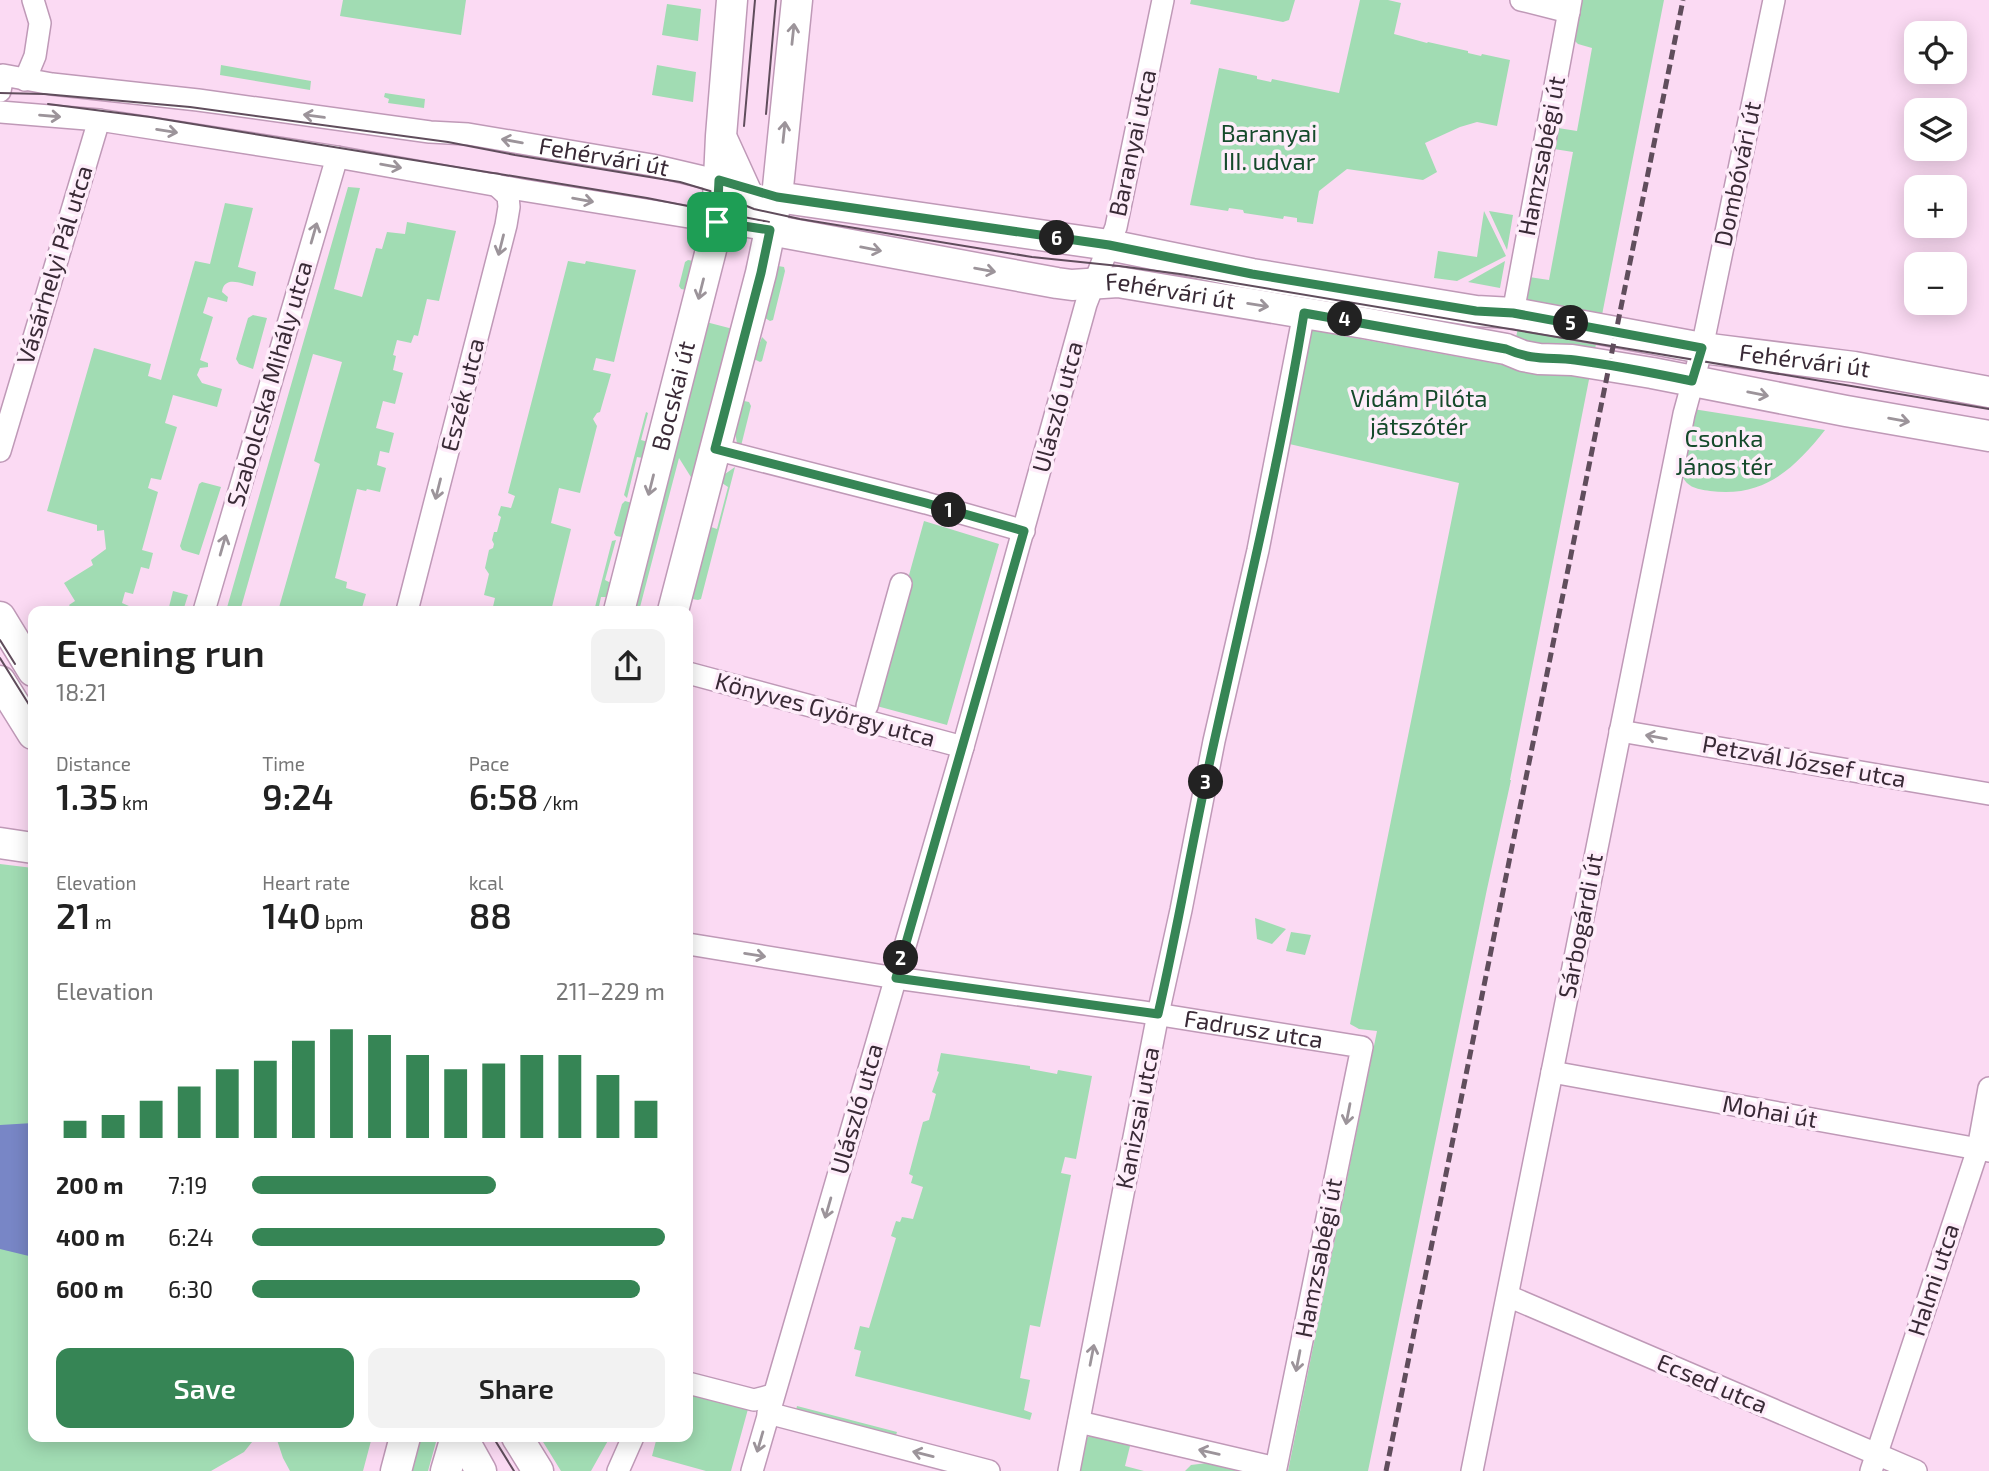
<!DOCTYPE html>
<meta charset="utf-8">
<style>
:root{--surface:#fff;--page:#f2f2f2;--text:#222;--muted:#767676;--accent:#368555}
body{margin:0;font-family:"Exo 2",sans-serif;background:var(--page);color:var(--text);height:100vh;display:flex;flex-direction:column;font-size:26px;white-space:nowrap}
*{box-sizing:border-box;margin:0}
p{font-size:23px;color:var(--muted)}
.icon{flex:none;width:38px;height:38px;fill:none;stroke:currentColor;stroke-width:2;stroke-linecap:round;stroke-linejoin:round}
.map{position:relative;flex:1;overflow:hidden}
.drawer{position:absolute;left:28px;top:606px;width:665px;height:836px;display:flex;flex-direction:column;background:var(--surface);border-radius:14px;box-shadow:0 4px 18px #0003}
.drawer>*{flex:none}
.fabs{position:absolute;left:1904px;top:21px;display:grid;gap:14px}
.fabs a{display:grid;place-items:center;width:63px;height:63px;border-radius:14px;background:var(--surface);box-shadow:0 4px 18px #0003;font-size:35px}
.pin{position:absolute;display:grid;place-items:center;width:60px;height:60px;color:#fff;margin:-30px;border-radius:14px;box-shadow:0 4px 10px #0006}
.km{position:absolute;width:35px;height:35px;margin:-18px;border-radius:50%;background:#222;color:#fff;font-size:19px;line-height:35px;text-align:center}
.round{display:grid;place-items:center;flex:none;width:74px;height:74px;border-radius:14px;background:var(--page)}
.headline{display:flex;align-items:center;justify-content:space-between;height:119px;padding:0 28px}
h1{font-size:38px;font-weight:600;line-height:52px}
.figures{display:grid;grid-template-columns:repeat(3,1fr);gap:10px;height:119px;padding:7px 28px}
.figures div{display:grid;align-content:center}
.figures b{font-size:35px;font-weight:600}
.figures small{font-size:19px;font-weight:400}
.figures p{font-size:19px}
.chart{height:196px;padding:14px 28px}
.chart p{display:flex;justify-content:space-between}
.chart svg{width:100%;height:126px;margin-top:7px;stroke:var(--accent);stroke-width:6}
.button{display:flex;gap:14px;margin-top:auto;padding:14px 28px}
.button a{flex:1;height:80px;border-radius:14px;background:var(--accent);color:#fff;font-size:28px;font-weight:600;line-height:80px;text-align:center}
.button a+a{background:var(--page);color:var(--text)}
ul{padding:0 28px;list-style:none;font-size:23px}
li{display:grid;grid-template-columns:112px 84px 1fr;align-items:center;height:52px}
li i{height:18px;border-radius:9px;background:var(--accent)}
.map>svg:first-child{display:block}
.green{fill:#a1dcb3}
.water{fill:#7886c6}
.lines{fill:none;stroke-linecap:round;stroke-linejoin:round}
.street-casing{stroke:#bf99b7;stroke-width:24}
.secondary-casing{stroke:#bf99b7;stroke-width:33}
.street{stroke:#fff;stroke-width:21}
.secondary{stroke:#fff;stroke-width:30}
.tram{stroke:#604d5c;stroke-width:2}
.rail{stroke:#604d5c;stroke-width:5;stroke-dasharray:10 5;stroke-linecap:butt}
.oneway{stroke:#9c949a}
.route-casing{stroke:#fff;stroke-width:14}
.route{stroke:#368555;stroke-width:9}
.labels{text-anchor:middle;stroke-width:7;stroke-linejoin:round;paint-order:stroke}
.park-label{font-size:24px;fill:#154a2b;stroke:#feedfa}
.street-label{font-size:24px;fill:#392a36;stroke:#feedfa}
</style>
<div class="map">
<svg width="1989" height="1471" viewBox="0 0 1989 1471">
<rect width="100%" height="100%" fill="#fbdaf3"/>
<path class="green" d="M343 0H466L461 35 340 16Z
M1191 0H1295L1289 20 1283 22 1190 4Z
M1360 0H1388L1401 3 1394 34 1427 43 1428 42 1468 51V53L1481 56 1482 54 1510 60 1497 126 1477 122 1460 127 1425 143 1437 172 1423 180 1347 169 1319 191 1313 224 1297 222V218L1284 216 1283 219 1244 213 1243 210 1229 208 1228 211 1190 205 1219 68 1257 76V79L1271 82 1272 79 1339 93Z
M1582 0H1664L1602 315 1694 331 1691 333 1597 339 1510 780H1511L1487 889 1368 1471H1288L1377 1031 1359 1029 1350 1024 1459 483 1285 443 1311 330 1504 365 1512 356 1529 277 1549 280 1573 152 1554 149 1558 128 1577 131 1592 48 1578 44 1575 41Z
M667 4 701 9 698 41 662 35Z
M221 65 311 81 310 90 220 75Z
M657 65 696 72 693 102 652 95Z
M385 93 425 99 424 108 388 103 389 99 384 97Z
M348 187 360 188 334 289 362 297 376 248 382 249 387 232 405 234 407 222 456 231 439 301 427 299 418 336 414 335 411 343 397 340 393 355 396 356 393 370 403 373 395 404 383 401 376 428 394 433 389 453 380 451 377 465 386 468 380 492 367 489 366 491 357 489 335 578 347 582 346 588 366 594 361 611 343 607 342 611H278L320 464 314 461 342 362 313 354 240 611H226Z
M225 203 253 208 238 267 256 272 253 286C242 284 224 275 222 292L228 297 227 302 208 297 203 313 213 317 200 360 208 363V367L200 368 197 375 202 383 222 389 217 407 173 395 165 423 177 427 161 480 151 478 148 488 158 492 142 550 153 553 149 569 141 567 133 594 125 592 122 603 129 606 128 611H73L69 605 75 601 64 583 93 565 91 560 106 549 104 530 97 531V525L47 511 94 348 151 364 148 376 161 380 195 261 210 264Z
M1484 211 1506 256 1457 281 1434 278 1438 251 1477 257Z
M1489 211 1513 215 1507 250Z
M688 260 694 261 686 290 681 289 679 286 685 262Z
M568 261 585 264 586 261 636 270 614 362 596 358 593 370 611 374 600 412 597 413 593 419 597 426 580 493 559 488 551 523 571 529 551 611H492L495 598 484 595 489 574 485 568 489 550 493 548 494 544 492 540 494 532H497L501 517 498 515 501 506 511 508 515 496 508 493Z
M1505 261 1500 288 1468 282Z
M778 266 784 267 785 271 773 320 770 321 765 318Z
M253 315 267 318 253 369 239 364 236 359 248 318Z
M706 322 733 329 694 482 679 458 639 611H632Z
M762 337 767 342 762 361 760 362 754 359Z
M744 401 749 402 751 406 741 446 737 444 735 431Z
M1693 409 1825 430C1794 469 1764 498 1710 491 1696 489 1685 487 1681 472Z
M646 412 648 413 641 440 648 442 643 458 637 457 627 498 624 495Z
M735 467 701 599 698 600 692 599 711 527 717 529 728 487 722 483 725 474Z
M202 482 221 487 199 555 182 550 180 546 199 484Z
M625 501 632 503 622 537 616 536 614 533 622 504Z
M924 521 999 544 947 725 873 705Z
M616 540 605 580 611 583 608 597H601L598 611H594L612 541Z
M173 591 188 595 183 611H168Z
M0 864 33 868V1437H256L244 1452 211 1471H0Z
M1255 918 1286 929 1272 944 1257 939Z
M1291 932 1311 935 1305 955 1286 951Z
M941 1053 1030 1066V1069L1057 1074 1058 1070 1092 1076 1076 1159 1065 1157 1061 1173 1071 1175 1040 1327 1030 1325 1020 1378 1030 1380 1024 1410 1032 1413 1030 1420 855 1376 861 1351 854 1349 860 1326 869 1328 896 1238 891 1236 896 1221 900 1222 902 1217 913 1219 923 1187 911 1183 913 1176 909 1174 923 1122 929 1120 936 1094 932 1092 939 1072 937 1071Z
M688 1392 748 1409 731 1471H706L652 1456 657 1437H688Z
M797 1406 897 1432 896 1435 796 1410Z
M1091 1434 1131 1442 1125 1466 1144 1471H1075L1081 1444Z
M276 1437H372L363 1471H290L283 1458Z
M417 1437H433L436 1442 428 1471H408Z
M540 1437H610L591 1471H561Z
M1207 1463 1238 1471H1185L1191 1465Z"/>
<path class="water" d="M33 1123V1257L0 1249V1125Z"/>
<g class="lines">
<g class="street-casing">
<g id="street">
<path d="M1521 0 1569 12"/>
<path d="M25 80 35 56 40 23 33 0"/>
<path id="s1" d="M0 91 3 75 52 84 198 100 430 132 468 134 652 165 733 184"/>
<path d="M0 112 99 120 337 157 522 190 770 230"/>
<path d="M1513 313 1571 0"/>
<path d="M715 449 926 503 1024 531"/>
<path d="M0 451 99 120"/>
<path d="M204 611 337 157"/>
<path d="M407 611 506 225 509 207 508 196 495 184"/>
<path d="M688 673 963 747"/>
<path d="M867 706 901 584"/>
<path d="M1620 731 1989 794"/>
<path id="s2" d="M688 944 896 978 1143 1012 1362 1047 1276 1468 1079 1422"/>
<path d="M1552 1072 1989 1151"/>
<path d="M1508 1296 1916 1471"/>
<path d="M688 1383 754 1400 769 1396"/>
<path d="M768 1413 989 1471"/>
<path d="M618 1471 633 1437"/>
<path d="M752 1471 963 747 1086 304 1116 227 1163 0"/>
<path d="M1069 1471 1158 1014 1181 910 1214 741 1258 550 1304 313"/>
<path d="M1472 1471 1684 414 1702 348 1774 0"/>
<path d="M1871 1471 1978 1149 1989 1088"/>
</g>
</g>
<g class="secondary-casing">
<g id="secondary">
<path d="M723 141 754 209 770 230"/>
<path id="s3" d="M777 197 1109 245 1252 274 1476 311 1513 313 1702 348 1854 367 1989 392"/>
<path id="s4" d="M770 230 1057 283 1072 285 1118 282 1364 323 1506 349 1523 356 1539 359 1572 360 1652 373 1846 411 1989 436"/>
<path id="s5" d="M619 611 713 242 717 222 721 136 732 0"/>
<path d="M673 611 761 273 777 197 797 0"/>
<path d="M0 617 33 671"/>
<path d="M0 681 33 734"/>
<path d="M0 843 33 848"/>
<path d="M462 1437 481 1471"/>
<path d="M517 1437 538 1471"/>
<path d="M396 1471 405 1437"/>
<path d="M446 1471 456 1437"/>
</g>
</g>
<use href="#street" class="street"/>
<use href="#secondary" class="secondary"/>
<path class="tram" d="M0 93 44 94 190 107 448 142 515 155 680 182 710 191 754 209 800 219 1032 257 1119 266 1180 274 1989 409
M48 104 150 117 647 198 769 222
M766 114 776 0
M744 126 755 0
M0 640 15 664
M0 658 33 711
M493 1437 514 1471"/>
<path class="rail" d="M1386 1471 1683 0"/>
</g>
<defs><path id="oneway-shaft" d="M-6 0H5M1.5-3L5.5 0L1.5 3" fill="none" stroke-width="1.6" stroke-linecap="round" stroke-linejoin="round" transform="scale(1.75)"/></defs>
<g class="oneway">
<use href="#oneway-shaft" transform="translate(793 34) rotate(-84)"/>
<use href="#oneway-shaft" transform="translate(50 116) rotate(5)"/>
<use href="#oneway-shaft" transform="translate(314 116) rotate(-172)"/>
<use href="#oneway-shaft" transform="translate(167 131) rotate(9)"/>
<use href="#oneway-shaft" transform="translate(784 132) rotate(-84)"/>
<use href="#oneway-shaft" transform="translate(512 141) rotate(-170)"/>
<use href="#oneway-shaft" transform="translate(391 166) rotate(10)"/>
<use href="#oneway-shaft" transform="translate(583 200) rotate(10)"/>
<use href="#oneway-shaft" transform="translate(314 233) rotate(-74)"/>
<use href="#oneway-shaft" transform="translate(501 245) rotate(104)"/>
<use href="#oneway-shaft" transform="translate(871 249) rotate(11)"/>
<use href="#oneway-shaft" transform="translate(985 270) rotate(10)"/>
<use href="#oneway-shaft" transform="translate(701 289) rotate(104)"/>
<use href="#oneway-shaft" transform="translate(1258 305) rotate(9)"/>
<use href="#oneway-shaft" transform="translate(1758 394) rotate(11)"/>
<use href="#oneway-shaft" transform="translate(1899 420) rotate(10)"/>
<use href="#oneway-shaft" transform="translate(651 485) rotate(104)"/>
<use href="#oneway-shaft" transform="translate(438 489) rotate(104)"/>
<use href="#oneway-shaft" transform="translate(223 545) rotate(-74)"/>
<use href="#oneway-shaft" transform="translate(1656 737) rotate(-170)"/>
<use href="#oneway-shaft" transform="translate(755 955) rotate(9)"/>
<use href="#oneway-shaft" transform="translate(1348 1114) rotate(101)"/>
<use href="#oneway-shaft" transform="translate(828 1208) rotate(106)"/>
<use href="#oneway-shaft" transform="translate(1092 1355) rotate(-79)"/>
<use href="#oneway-shaft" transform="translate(1298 1361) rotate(101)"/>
<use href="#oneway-shaft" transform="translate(760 1442) rotate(106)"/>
<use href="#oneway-shaft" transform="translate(1209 1452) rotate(-167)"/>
<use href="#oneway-shaft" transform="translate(923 1454) rotate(-166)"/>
</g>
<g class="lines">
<g class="route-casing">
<path id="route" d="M719 180 777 197 1109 245 1252 274 1476 311 1513 313 1702 348 1692 381C1653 373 1614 365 1575 360 1548 357 1533 361 1506 349L1304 313C1281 456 1246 597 1215 738 1194 830 1179 923 1158 1014L896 978 1024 531 926 503 715 449 761 273 770 230 717 222Z"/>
</g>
<use href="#route" class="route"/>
</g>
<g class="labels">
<g class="park-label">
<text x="1269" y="142">Baranyai<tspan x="1269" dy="28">III. udvar</tspan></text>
<text x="1419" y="407">Vidám Pilóta<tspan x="1419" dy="28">játszótér</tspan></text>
<text x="1724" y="447">Csonka<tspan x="1724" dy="28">János tér</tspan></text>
</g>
<g class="street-label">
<text transform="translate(1133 143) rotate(-78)" y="8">Baranyai utca</text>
<text transform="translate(1542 156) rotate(-79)" y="8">Hamzsabégi út</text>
<text dy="8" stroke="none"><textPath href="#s1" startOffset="623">Fehérvári út</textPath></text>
<text transform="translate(1738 174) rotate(-78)" y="8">Dombóvári út</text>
<text transform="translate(55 265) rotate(-73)" y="8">Vásárhelyi Pál utca</text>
<text dy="8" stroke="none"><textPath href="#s4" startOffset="406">Fehérvári út</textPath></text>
<text dy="8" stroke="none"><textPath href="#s3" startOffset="1041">Fehérvári út</textPath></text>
<text transform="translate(270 384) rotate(-74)" y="8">Szabolcska Mihály utca</text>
<text transform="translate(463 395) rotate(-76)" y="8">Eszék utca</text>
<text dy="8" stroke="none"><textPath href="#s5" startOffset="222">Bocskai út</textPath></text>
<text transform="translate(1058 407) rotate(-75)" y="8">Ulászló utca</text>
<text transform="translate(825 710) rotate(15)" y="8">Könyves György utca</text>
<text transform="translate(1804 762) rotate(10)" y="8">Petzvál József utca</text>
<text transform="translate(1581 926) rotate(-79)" y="8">Sárbogárdi út</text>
<text dy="8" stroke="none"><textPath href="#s2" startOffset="572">Fadrusz utca</textPath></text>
<text transform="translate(857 1109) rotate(-74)" y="8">Ulászló utca</text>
<text transform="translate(1770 1112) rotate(10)" y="8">Mohai út</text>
<text transform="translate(1138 1118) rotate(-79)" y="8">Kanizsai utca</text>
<text transform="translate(1319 1258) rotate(-79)" y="8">Hamzsabégi út</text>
<text transform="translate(1934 1280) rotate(-72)" y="8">Halmi utca</text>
<text transform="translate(1712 1384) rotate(23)" y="8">Ecsed utca</text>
</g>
</g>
</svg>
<div class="fabs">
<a><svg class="icon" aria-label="locate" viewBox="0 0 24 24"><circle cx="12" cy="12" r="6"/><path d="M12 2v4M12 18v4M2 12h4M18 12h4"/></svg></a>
<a><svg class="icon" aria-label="layers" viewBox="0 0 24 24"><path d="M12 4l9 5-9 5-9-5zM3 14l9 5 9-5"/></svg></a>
<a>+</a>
<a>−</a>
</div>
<div class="pin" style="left:717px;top:222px;background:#1e9e55"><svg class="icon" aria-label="arrive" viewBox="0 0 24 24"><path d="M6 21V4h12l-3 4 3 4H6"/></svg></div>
<b class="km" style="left:949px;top:510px">1</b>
<b class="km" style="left:901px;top:958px">2</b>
<b class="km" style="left:1206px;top:782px">3</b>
<b class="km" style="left:1345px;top:319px">4</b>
<b class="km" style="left:1571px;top:323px">5</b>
<b class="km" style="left:1057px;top:238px">6</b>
<section class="drawer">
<div class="headline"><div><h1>Evening run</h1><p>18:21</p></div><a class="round"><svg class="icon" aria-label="share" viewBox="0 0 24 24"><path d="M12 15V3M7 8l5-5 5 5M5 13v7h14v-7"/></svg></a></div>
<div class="figures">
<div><p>Distance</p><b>1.35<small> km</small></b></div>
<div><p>Time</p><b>9:24</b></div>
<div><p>Pace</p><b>6:58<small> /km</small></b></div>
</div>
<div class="figures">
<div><p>Elevation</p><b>21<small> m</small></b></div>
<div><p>Heart rate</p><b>140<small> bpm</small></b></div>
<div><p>kcal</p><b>88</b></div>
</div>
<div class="chart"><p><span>Elevation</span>211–229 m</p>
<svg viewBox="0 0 160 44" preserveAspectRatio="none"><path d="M5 44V38M15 44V36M25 44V31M35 44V26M45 44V20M55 44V17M65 44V10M75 44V6M85 44V8M95 44V15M105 44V20M115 44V18M125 44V15M135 44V15M145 44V22M155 44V31"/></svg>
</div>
<ul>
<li><b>200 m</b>7:19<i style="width:59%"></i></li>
<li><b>400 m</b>6:24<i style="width:100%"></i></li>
<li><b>600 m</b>6:30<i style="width:94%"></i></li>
</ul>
<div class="button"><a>Save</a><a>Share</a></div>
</section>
</div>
